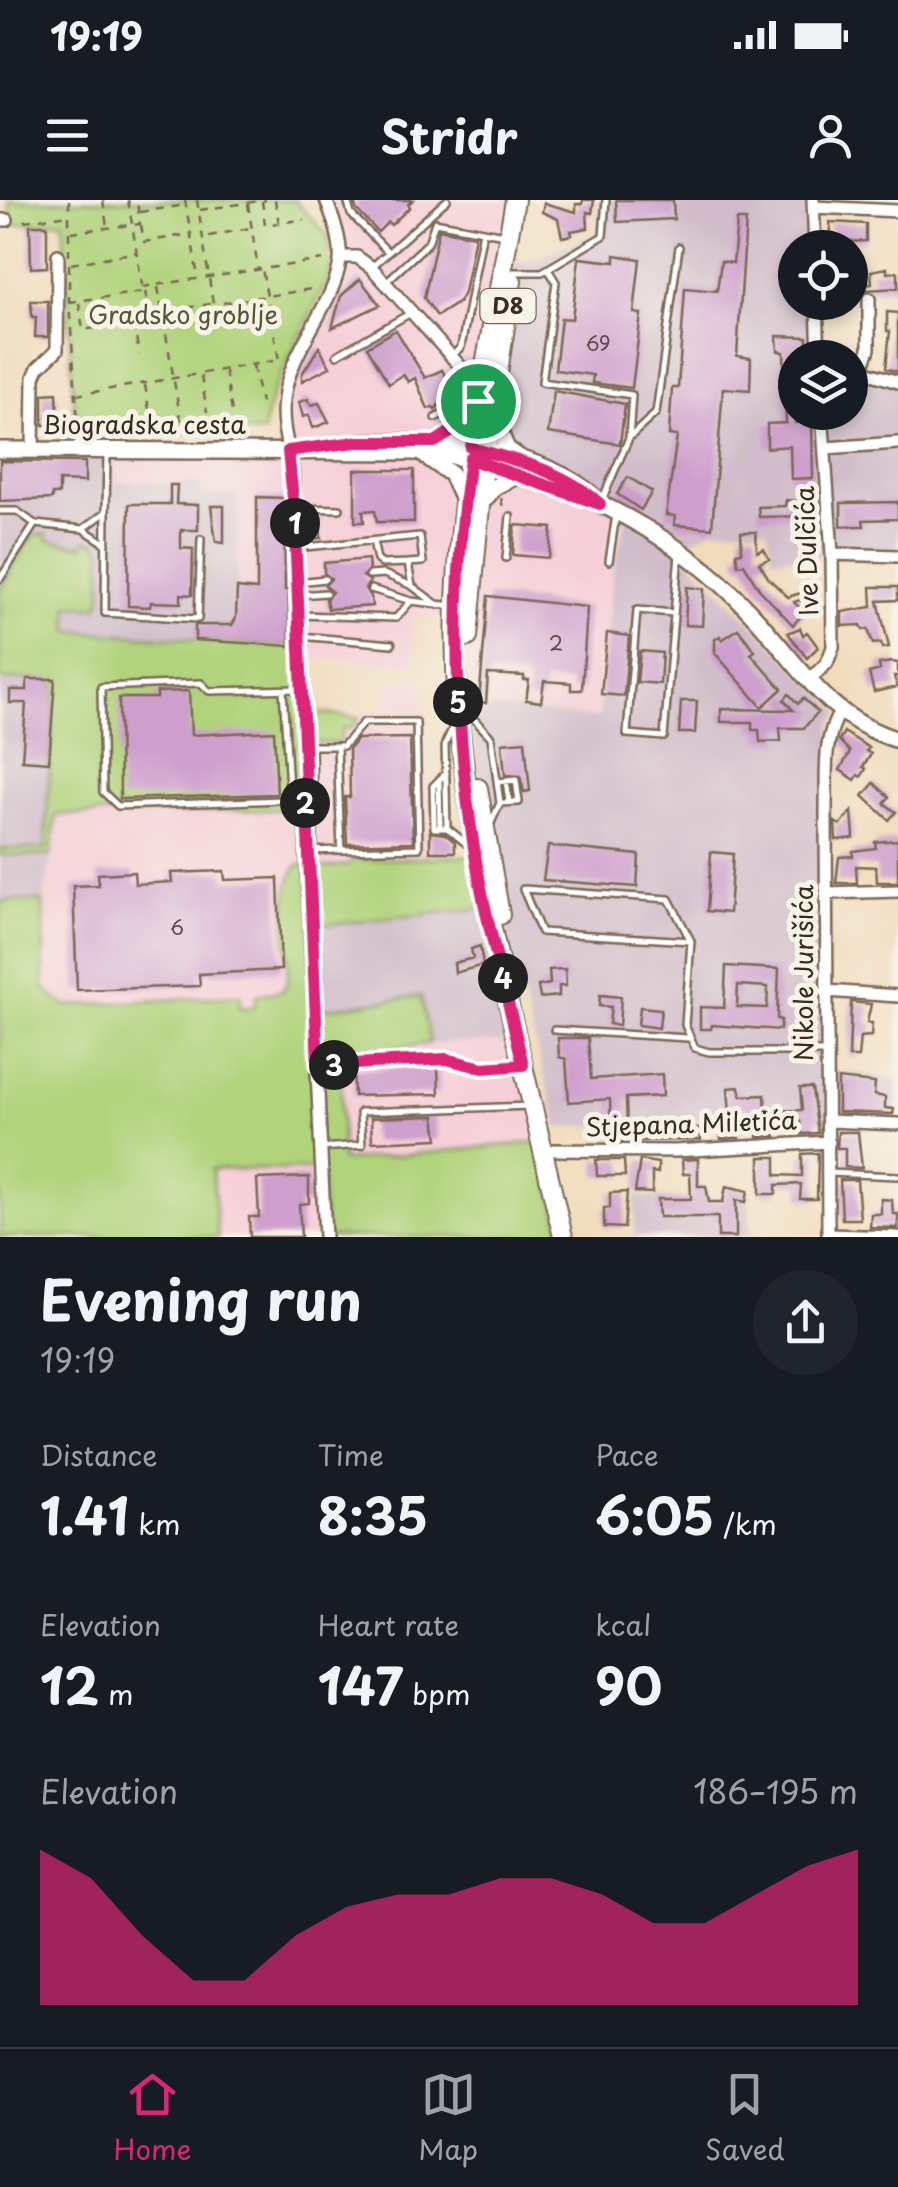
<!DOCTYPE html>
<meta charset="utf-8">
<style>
:root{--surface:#171b24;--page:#20242c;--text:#f1f3f6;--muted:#9ea1a6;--line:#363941;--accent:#db2777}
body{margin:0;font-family:"Playpen Sans",sans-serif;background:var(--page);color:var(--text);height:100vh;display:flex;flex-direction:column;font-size:38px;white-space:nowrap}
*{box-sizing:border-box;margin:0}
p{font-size:32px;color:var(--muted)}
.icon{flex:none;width:55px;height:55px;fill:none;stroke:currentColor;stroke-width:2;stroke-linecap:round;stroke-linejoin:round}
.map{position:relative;height:1037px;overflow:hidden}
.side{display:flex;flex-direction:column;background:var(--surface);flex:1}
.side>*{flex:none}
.fabs{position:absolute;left:778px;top:30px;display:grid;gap:20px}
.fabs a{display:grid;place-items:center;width:90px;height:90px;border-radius:50%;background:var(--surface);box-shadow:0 5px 15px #0003;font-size:50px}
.pin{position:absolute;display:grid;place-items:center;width:85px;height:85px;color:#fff;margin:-42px;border:5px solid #fff;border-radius:50%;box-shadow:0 2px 10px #0007}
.km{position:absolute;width:50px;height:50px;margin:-25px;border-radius:50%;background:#222;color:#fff;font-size:28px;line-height:50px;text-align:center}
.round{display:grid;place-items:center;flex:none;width:105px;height:105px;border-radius:52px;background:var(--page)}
.head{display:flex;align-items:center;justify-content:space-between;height:170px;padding:0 40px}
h1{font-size:55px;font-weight:700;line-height:75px}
.figures{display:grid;grid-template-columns:repeat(3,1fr);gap:15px;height:170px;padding:10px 40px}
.figures div{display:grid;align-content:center}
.figures b{font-size:50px;font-weight:700}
.figures small{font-size:28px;font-weight:400}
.figures p{font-size:28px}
.chart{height:280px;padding:20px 40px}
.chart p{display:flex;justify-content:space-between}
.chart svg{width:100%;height:180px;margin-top:10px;fill:var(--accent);opacity:.7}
.status{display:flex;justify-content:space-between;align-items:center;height:70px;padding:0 50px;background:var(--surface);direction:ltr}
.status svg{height:28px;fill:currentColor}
header{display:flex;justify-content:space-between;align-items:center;height:130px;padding:0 40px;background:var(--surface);font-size:45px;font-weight:700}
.tabs{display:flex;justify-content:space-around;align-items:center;height:140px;border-top:2px solid var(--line);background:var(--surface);font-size:28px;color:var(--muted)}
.tabs a{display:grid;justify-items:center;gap:5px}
.tabs .on{color:var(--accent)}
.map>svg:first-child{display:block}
.built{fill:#f6cfd8}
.industrial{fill:#d1bdca}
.green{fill:#b0d37c;stroke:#767e4d;stroke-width:2.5}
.building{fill:#ce9ecd;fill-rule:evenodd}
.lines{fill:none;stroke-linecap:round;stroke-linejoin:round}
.lane-casing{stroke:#7b6855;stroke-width:10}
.street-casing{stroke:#7b6855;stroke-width:16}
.secondary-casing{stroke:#7b6855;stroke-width:20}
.primary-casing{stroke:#7b6855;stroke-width:22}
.path{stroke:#7b6855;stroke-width:2.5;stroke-dasharray:8 8;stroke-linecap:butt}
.lane{stroke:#fff;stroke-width:5}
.street{stroke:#fff;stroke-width:11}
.secondary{stroke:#fff;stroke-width:15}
.primary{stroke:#fff;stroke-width:18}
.route-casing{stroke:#fff;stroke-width:20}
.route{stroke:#db2777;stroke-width:12}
.labels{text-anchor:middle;stroke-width:10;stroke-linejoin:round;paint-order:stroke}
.number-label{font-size:20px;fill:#60474a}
.shield{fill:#f7f3e8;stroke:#73665b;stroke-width:2.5}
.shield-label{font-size:22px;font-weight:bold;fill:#3b2a1e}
.park-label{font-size:25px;fill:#585436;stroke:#f7f3e8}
.street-label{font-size:25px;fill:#3b2a1e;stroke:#f7f3e8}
</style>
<div class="status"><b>19:19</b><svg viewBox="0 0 49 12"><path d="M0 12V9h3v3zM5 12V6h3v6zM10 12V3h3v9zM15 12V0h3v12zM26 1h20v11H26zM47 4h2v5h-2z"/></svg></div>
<header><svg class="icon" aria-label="menu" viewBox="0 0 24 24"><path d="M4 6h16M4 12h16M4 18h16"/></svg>Stridr<svg class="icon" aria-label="person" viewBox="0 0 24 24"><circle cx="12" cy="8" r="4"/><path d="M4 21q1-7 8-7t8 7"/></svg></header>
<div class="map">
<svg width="898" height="1037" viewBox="0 0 898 1037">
<rect width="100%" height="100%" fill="#f7f3e8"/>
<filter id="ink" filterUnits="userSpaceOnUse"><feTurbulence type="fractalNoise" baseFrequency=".01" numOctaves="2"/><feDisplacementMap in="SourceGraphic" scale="20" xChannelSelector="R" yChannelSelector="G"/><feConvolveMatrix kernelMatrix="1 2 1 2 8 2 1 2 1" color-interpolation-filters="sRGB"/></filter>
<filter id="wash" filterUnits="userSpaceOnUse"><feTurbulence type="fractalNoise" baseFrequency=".0048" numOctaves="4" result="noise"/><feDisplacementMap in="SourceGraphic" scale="40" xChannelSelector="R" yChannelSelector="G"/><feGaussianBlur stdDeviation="2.25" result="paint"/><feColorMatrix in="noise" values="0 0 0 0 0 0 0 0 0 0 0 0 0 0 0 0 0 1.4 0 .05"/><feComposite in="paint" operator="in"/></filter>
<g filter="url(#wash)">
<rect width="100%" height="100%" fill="#f1dbbb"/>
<path class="built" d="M326 0H520L478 254 626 317 612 379 599 518 463 504V417L414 416V462L399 464 301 458 291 446 231 442 233 419 201 295 200 284 113 282 114 260 107 250 288 251 284 198 341 57Z
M424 479 428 660H351L350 665 307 670 287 694 288 779 283 791 268 792 254 808 239 807 240 795 67 806 53 797 44 788 43 701 55 615 305 609 303 543 352 528 363 512 383 514 392 482Z
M518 842 540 942 342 961 341 874H318L317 857H341L430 843Z
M211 969 322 970 325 1037H218Z"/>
<path class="industrial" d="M599 0H813L815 47 795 48V102L817 103 819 154 829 157 795 158V212H850V164L898 179V356L832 354 773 358 767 328 713 329 687 343 680 351 840 512 831 526 827 870 898 879 896 923 829 921 558 927 498 705 475 563 470 506 599 518 612 379 626 318 477 255 510 59 525 63 597 33Z
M0 250H107L114 260V282L200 283 201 295 238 296 236 418 233 419 231 442 67 431 69 405 84 346 46 340 27 343 0 389Z
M0 479H55L45 650 0 649Z
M0 655 51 656 43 700 0 701Z
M487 708 518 842 430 843 421 797 314 810 310 726Z
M635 996 748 1002 751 1037H581L634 1035Z"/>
<path class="green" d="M9 0H294L329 37 330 74 272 194 263 232 75 233 63 21 12 25Z
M37 334H47V340L83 346 85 340 95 342 102 351V399L97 407 69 405 68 431 292 446 301 458 303 511 359 518 352 528 342 529 340 543H304L305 609 56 615 51 656 0 655V649H45L55 480 0 479V389L27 343Z
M475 656 486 708 310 726 314 810 421 796 430 843 341 857H318L319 874 341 873 342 961 540 942 563 1037H325L321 970 212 969 218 1037H0V701H43L44 787 53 797 67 806 241 795 239 807 254 808 257 795 283 791 288 779C288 748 279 689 298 665H307L308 669 349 665 351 660Z"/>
<g id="blocks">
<path class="building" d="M360 0H413L408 4 410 7 391 25 388 22 378 32 356 9 355 5Z
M583 0H594L592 13 587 12 588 28 571 31 572 35 562 37 558 19 542 12 544 3 576 12V4H582Z
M616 0H673L674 19 617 22Z
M737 20H746L737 156 751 158 750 190 723 188 712 328 674 325 675 316 666 315 677 236 669 235 672 188H678L685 88 717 91 721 61 733 63Z
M830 22 866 24V41L832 43Z
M30 25H47V67L31 68Z
M439 29 475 36 464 93 459 102 437 116 424 98Z
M615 55 640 59 634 113 641 114 632 188 592 183 593 175 555 170 561 118 572 119 579 58 615 62Z
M887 68V73L898 72V88L867 90 866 85 872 84 871 71Z
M360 79 380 105 332 128 341 96Z
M31 101H48V137H35L36 117H32Z
M887 112 898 113V172L886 168 890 131H887Z
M396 130 425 178 442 170 447 179 446 196 435 210 433 207 428 209 415 178 408 182 403 174 389 184 367 147Z
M777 136 807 137V158H795V223L812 222 813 278 791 279 790 246 767 248V224L786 223 784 152 778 151Z
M319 147 330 167 302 181V174Z
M554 191 625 204 620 244 548 233Z
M57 193 58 216H63L62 225H43V194Z
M308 199 311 205 319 203 329 222 313 228 309 215 303 217 299 202Z
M0 261 85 262V282L59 281V294H52V299L0 301Z
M355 270H414V322H377L375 310 363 311 364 322H355Z
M628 277 652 292 641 310 617 294Z
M170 285H177L176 304 198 305V330H181V348L193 349 192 395 181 394V403L151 402 150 407 128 406 129 304H170Z
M257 297 284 298 285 390H288L290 446 195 440V425H232L236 418 237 388 257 390Z
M786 300 814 302V316L759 317 758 307 785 306Z
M898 302V319L863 320 864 326H841V303Z
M211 306H224V343L216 342Z
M304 316H320L321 338 305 339Z
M515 325 552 328 549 358 513 355Z
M741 332H756L757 352 764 349 769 359 759 363 769 379 788 397 810 390 812 396 794 402 804 413 793 425 759 389 744 364 738 365 736 353 742 352Z
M368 359 369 369 363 376 370 381 365 389 371 396 372 406 328 409 326 399 332 392 325 385 331 379 324 373V363Z
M687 387 704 389 702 426 685 425Z
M871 387H898V400L878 401 889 447 882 448 881 443 873 444 868 429 863 430 861 425 842 426V412L872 407Z
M488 396 587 407 582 490H571V483L544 481 541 502 526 500 529 480H524V476L488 474 486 503 479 502Z
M800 428 803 435 807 432 818 447 807 458 788 433Z
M738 429 755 451 751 454 782 489 762 507 715 453V439L720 436 722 440Z
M607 433 629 436 624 496 601 494Z
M640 451 662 453 660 484 637 482Z
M892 462 898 463V476H894L897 487 874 492 869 473 880 470 879 464Z
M27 479H55L49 562 22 560 26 503H10V490H27Z
M189 491 191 535 274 531 277 594 120 599 119 498H157V492Z
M789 494 798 504 803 498 818 512 804 528H780L781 541 760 542 759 530H752V522H721V509L793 510 784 500Z
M681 501H697L695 533H679Z
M844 532 869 548 866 551 871 554 863 567 866 569 861 577 858 575 855 580 840 570 850 552 839 540Z
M410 538 413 642 347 644 345 597H350L349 549 357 539Z
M525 541 530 591 524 592 520 576 505 575 502 543Z
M874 583 889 597 884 603 896 612 889 620 863 596Z
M852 611 854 638 836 640 835 622 840 625Z
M430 632 445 634 455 642V652H430Z
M898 640V682H877L876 667 856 666 857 683H836L839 657 853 656V651L876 648 875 642Z
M548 646 639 655 637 687 543 680Z
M711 652 733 654 729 713 707 711Z
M224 671 225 680 278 678 281 770 199 774 200 786 77 790 73 686 99 685 98 674 134 672 135 684 172 682 171 673Z
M480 746 483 765 455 773 454 763 473 758 471 749Z
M726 766 779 769 777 819 781 820 780 830 712 825 711 829H700V807L724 808ZM738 785 768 787 767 808 737 807Z
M565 769 566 786H559V796L540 798 538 786 550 784 549 770Z
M600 795 621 797 619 826 609 824 611 807 599 806Z
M851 802 871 804 867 823H872L871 836 860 837 858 857H849Z
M640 807 661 809 659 828 638 825Z
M558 838H588L591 879 662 874 663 896 626 898 627 929H700L701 940 613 941 608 927H611L610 899 569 902 566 859 559 857Z
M438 866 439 894 354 896 353 870Z
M838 879 875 883 874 895 885 897V908L894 909 893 914 838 912Z
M739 887 741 896 765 895 766 911 802 910 800 888H812L818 933 802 934 800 921 774 922 776 936 758 937 756 922H738L739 938 721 939 719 928 731 927 728 888Z
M435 916 438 939 372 942 371 918Z
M838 932H858L862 968 845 967V948H837Z
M818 953 817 999H800L801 984 776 985V994H760V957H776V975L802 976V954Z
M698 959V986H706L709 1002H723L726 986 748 991 746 1002 736 1000V1037H718V1017H659L658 999H691L690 974H683L682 960Z
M596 960H624L625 976H597Z
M640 960 658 963V973L652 972V993L635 992Z
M309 977V1003L299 1004 301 1037H250L249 1017H259L257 979Z
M840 980H857L860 1019H842Z
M627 992 624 1028 604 1027V1008H610V993Z
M881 999 892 1000 893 1014H898V1028L870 1027 871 1014H881Z"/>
</g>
</g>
<g filter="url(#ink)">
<use href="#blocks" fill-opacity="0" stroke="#7b6855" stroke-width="2.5"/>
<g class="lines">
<g class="lane-casing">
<path id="lane" d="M347 0 351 14 388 52
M483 31 504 35
M374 65 447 0
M548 69 556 82 542 182 632 195 629 238 602 300
M513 72H542L603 36 606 0
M387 81 428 43 435 22 483 31 461 147 451 157
M337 155 409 114
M435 218 447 212 456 193 459 169
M78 230 79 248
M631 236 656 213 679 47
M297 308 340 309
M0 311H17L35 324 83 329 106 312 107 253
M106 312 105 413 198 419 201 339
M83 329 106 344
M373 341 377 360 382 364 408 363
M295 348 420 336 423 362 408 363 412 386 438 405
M506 358 510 316
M609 361 616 315
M369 375 384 374 412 386
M0 379 35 324
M298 382 325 379
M299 395 326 393
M411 401 453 406
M674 413 637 410 627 534 664 537 679 354
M299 415 396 418 411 401 371 389
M300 436 392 444
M283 490 289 588 282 600 118 606 103 592 101 487 201 483 209 491 299 489
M471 516 491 537 500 603 491 623
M453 527 445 544 447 628 472 648
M304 546H343L364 522H416L419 648 306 651
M312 546 314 651
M337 546 341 650
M439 580 440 627
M506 581 509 602
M497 582 516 580 519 602 500 603
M446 628H434L433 586 446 573
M691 741 669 699 523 689 541 732 691 741 685 825 695 848 709 852H825
M554 830 688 838
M317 866 446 859 483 868 518 866
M321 948 362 945 360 912 529 906
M829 973 898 976"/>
</g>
<g class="street-casing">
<path id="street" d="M813 0 815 48
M814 7 898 11
M0 20H7
M341 57H357L371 67 460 166 482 181
M817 102 819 158
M850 167 898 182
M861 171 869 149V99
M825 248 898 243
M33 250 34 177 38 168 57 150 58 55
M832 354 898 356
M809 480 827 463 833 447 832 354 822 212
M826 693 898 691
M826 791 898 796
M829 921 898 924
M554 950 675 951 829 942
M828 1035 898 1037
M325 1037 307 665 293 276C290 250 280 226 284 199 289 150 334 106 340 61 342 41 333 18 326 0
M828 1037 826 607C827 575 822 540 840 512"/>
</g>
<g class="secondary-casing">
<path id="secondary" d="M492 213 507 249 520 258
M362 242C430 240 539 248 593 296
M435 242 460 227 477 201
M0 250 421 252C459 254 496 267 532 280 555 288 581 294 603 305 658 332 710 368 751 413 800 465 826 518 898 540
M424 255 451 274 464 302
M479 306 496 286 518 275"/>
</g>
<g class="primary-casing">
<path id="primary" d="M515 0C492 134 461 268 456 404 451 547 481 685 513 823 530 894 546 966 563 1037
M468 437 484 263 512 81
M478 588 500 715"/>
</g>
<path class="path" d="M69 0V102L78 223
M103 0 107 27
M128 0 142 85
M185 0 198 77
M197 0 216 123
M275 0 279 23 305 19
M262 1 265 25 277 23
M248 4 258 69
M200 10 266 0
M140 12 186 5
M24 21 69 15
M141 25 144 42 191 34
M71 32 140 24 137 0
M209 36 250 28
M71 64 137 52
M158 87 182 228
M145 92 150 116
M69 102 143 92 142 87 323 60
M79 103 83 130 161 116
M223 103 312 89
M171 110 211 104
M134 123 139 155
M253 166 261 203
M225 171 232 212
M201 176 207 212
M145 185 151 222
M76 195 279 160 262 69
M501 298 504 314"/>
<use href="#lane" class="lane"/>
<use href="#street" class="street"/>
<use href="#secondary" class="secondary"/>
<use href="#primary" class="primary"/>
</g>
</g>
<g class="lines" filter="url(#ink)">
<g class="route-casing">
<path id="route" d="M478 201 471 248C517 260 564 271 600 304L470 259C451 389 454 519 474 648 485 721 507 793 523 865L483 868 446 859 318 866 294 308 288 251 356 242H435L460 226Z"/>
</g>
<use href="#route" class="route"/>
</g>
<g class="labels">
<g class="number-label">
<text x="598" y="151">69</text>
<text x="556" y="451">2</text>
<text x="177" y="735">6</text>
</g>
<rect class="shield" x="480.5" y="89" width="55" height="34" rx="8"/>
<g class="shield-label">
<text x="508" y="114">D8</text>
</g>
<g class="park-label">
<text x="183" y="124">Gradsko groblje</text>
</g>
<g class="street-label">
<text x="144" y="234">Biogradska cesta</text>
<text transform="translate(807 351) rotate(-92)" y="9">Ive Dulčića</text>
<text transform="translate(804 773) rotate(-90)" y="9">Nikole Jurišića</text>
<text transform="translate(691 924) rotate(-2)" y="9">Stjepana Miletića</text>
</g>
</g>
</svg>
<div class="fabs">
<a><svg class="icon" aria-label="locate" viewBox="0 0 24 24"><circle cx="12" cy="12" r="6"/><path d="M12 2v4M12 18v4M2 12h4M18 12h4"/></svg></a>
<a><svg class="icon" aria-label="layers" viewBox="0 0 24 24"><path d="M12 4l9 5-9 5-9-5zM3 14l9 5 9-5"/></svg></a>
</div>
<div class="pin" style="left:478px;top:201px;background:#1e9e55"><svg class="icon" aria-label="arrive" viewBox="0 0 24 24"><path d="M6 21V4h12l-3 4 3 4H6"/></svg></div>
<b class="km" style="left:295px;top:323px">1</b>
<b class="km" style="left:305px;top:603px">2</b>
<b class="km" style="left:334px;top:865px">3</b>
<b class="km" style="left:503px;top:778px">4</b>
<b class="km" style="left:458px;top:502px">5</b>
</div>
<section class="side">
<div class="head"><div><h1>Evening run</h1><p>19:19</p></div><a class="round"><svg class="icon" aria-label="share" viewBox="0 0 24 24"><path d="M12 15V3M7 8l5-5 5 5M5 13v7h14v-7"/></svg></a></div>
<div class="figures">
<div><p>Distance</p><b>1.41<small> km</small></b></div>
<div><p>Time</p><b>8:35</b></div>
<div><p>Pace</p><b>6:05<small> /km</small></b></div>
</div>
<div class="figures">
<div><p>Elevation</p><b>12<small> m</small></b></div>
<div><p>Heart rate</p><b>147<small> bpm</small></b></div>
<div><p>kcal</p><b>90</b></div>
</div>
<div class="chart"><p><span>Elevation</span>186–195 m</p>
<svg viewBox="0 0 160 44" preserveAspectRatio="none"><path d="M0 44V6L10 13L20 27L30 38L40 38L50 27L60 20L70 17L80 17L90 13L100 13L110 17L120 24L130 24L140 17L150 10L160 6V44z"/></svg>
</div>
</section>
<nav class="tabs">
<a class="on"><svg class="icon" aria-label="home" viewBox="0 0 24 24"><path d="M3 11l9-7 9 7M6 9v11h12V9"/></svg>Home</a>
<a><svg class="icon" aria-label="map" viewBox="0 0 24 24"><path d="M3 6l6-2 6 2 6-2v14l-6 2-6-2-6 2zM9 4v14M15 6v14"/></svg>Map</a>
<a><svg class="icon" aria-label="saved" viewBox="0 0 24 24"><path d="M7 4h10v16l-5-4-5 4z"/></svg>Saved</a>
</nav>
